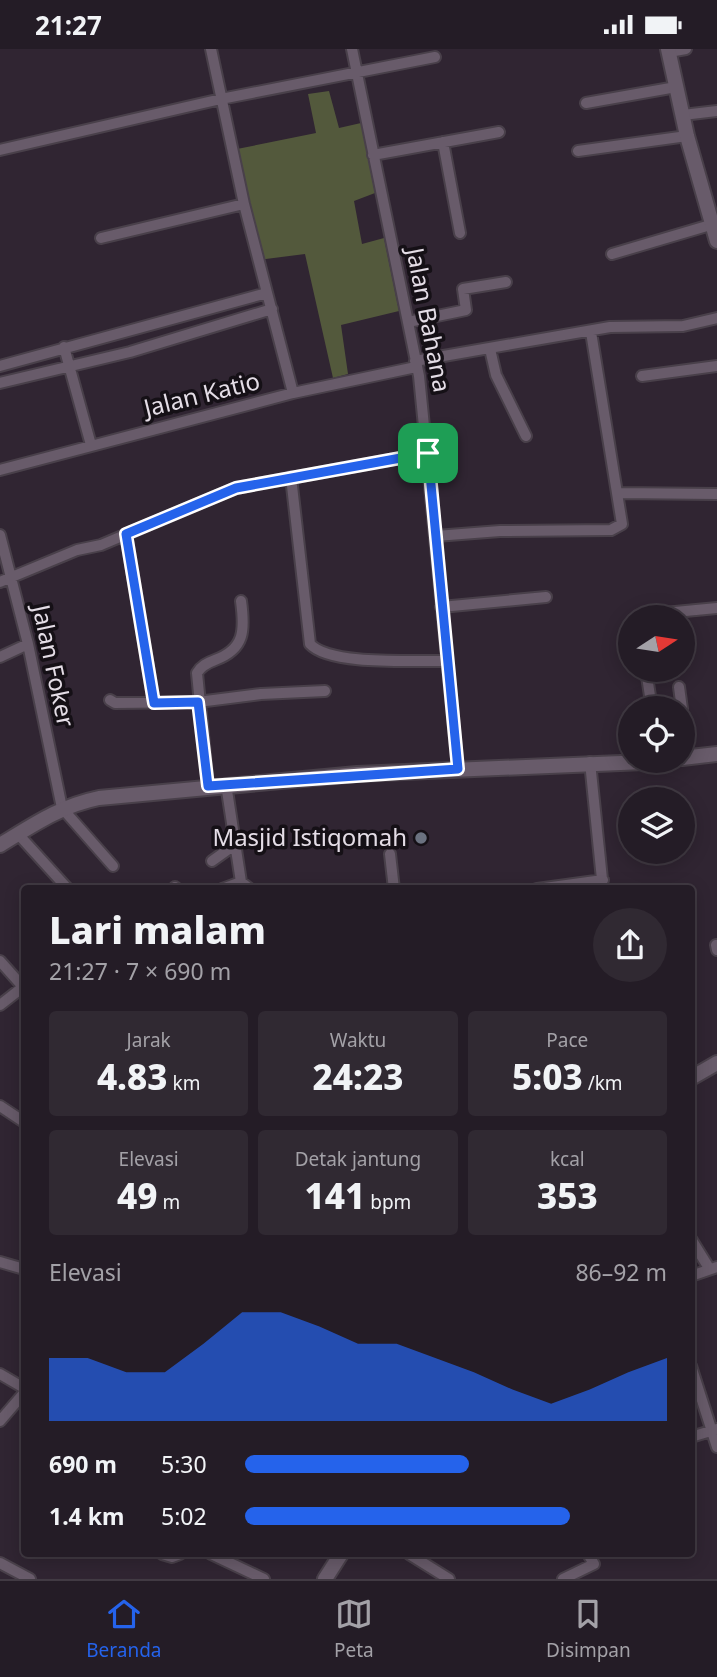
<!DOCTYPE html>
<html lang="id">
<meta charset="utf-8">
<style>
:root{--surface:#241c26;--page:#302932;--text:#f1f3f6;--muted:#a3a1a7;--line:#413a43;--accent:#2563eb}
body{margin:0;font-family:"Noto Sans",sans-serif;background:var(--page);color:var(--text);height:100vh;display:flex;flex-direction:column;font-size:26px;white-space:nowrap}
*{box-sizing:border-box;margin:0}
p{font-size:23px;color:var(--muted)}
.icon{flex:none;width:38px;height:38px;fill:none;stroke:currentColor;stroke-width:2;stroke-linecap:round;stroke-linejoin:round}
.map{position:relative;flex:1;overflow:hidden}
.details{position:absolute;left:21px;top:836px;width:674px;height:672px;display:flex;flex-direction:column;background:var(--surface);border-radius:7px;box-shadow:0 4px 18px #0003,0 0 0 2px var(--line)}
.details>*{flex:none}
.needle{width:46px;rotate:78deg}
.buttons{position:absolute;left:618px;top:556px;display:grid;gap:14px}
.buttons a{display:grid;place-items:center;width:77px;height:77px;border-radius:50%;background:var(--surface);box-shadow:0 4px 18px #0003,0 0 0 2px var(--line);font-size:35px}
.pin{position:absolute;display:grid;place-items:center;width:60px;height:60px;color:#fff;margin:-30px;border-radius:14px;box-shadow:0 4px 10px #0006}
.round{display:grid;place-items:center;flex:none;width:74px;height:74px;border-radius:37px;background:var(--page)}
.headline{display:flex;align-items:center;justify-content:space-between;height:119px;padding:0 28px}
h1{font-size:38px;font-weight:800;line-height:52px}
.metrics{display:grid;grid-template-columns:repeat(3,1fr);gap:10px;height:119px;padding:7px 28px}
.metrics div{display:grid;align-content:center;border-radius:7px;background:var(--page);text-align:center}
.metrics b{font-size:35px;font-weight:800}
.metrics small{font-size:19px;font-weight:400}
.metrics p{font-size:19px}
.chart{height:196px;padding:14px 28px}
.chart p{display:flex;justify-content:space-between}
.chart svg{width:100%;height:126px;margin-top:7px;fill:var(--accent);opacity:.7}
ul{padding:0 28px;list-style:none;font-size:23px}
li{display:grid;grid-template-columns:112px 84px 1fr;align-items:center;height:52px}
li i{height:18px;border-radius:9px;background:var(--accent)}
.status{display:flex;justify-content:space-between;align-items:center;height:49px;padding:0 35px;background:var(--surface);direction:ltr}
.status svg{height:19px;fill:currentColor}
.tabs{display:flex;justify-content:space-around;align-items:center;height:98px;border-top:2px solid var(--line);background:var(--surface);font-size:19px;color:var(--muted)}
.tabs a{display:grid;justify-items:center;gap:4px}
.tabs .current{color:var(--accent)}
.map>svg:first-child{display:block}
.forest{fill:#53593c}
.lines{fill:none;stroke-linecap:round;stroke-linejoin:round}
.street-casing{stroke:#49404a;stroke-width:14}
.secondary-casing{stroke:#49404a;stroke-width:18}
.street{stroke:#685b6a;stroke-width:10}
.secondary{stroke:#685b6a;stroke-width:14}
.route-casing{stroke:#fff;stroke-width:14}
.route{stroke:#2563eb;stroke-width:9}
.worship-dot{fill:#6b7280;stroke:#151016;stroke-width:2.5}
.labels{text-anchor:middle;stroke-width:7;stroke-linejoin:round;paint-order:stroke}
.street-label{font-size:24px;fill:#e4dde6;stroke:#151016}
.poi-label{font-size:24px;fill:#e4dde6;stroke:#151016;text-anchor:end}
</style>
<div class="status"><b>21:27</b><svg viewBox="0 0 49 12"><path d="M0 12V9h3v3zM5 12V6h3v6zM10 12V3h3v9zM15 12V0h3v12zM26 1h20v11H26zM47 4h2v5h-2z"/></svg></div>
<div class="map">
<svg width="717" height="1530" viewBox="0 0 717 1530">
<rect width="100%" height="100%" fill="#302532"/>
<path class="forest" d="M329 42 339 79 361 74 375 144 354 152 362 195 384 189 399 262 341 276 348 325 333 329 305 205 258 211 232 101 316 84 308 45Z"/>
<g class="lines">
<g class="street-casing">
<path id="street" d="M211 0 244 155 293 344
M352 0 419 327 458 720
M669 3 686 0
M586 54 676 38
M683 66 717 62
M443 93 460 184
M0 101 221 50 435 8
M578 102 687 87
M373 106 499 83
M101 189 244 155
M612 205 717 174
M408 273 466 261 463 240 506 233
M64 298 91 396
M490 300 496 326 526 387
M415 312 610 278 683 277 717 269
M0 317 267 244
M642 327 717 317
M0 334 130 303 272 260
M0 421 293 344 416 318
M291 428 310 595C330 617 415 611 446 612
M618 444 717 445
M126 485 154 654
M0 486 28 595 62 759 113 817
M436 487 500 482 611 481 622 475 591 283
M0 533 77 501 101 496 236 439 428 404
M441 558 546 548
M654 565 717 559
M0 608 28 595
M646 621 652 660
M679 638 682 660
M110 651 115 654 198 653 261 645 325 642
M682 666 688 708
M590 713 603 840
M226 735 241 833 250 840
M208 737 197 624C201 617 207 614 215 611 245 600 245 581 241 552
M18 785 68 840
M390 805 394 840
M212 812 233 797
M175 838 177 840
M222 840 241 833
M537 840 603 831
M716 896 717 901
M0 912 24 939
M0 956 23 938
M0 1057 24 1073
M691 1190 709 1219
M0 1213 24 1220
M691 1227 717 1218
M691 1317 717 1398
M0 1325 24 1339
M0 1372 24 1344
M691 1388 717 1380
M162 1505 172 1508 180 1505
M211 1505 264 1530
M409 1505 449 1530
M0 1514 30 1530
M563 1530 594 1515 588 1505"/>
</g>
<g class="secondary-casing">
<path id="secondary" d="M668 0 687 87 717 192
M682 709 717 705
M0 796C33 776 60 757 99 749L357 725 668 712
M691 1029 717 1014
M325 1530 341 1505"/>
</g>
<use href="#street" class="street"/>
<use href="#secondary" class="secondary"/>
</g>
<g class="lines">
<g class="route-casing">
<path id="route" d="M428 404 458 720 208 737 198 653 154 654 126 485 236 439Z"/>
</g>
<use href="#route" class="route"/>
</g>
<circle class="worship-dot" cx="421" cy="789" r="7"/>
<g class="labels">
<g class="street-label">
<text transform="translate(428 271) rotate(79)" y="8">Jalan Bahana</text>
<text transform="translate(202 346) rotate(-14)" y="8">Jalan Katio</text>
<text transform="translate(53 617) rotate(78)" y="8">Jalan Foker</text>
</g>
<g class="poi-label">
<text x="407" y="797">Masjid Istiqomah</text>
</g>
</g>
</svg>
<div class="buttons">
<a><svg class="needle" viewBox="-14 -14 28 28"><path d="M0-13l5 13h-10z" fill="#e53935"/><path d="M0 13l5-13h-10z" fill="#a3a1a7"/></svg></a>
<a><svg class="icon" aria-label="locate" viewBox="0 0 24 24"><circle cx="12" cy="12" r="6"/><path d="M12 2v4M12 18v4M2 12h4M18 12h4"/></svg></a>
<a><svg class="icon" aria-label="layers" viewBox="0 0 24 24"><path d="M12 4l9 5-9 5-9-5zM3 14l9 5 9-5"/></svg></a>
</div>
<div class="pin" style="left:428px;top:404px;background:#1e9e55"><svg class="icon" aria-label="arrive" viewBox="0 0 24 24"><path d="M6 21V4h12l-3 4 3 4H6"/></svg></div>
<section class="details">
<div class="headline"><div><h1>Lari malam</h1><p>21:27 · 7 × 690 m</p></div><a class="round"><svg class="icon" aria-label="share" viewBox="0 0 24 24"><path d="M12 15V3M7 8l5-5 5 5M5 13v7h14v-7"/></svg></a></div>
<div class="metrics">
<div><p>Jarak</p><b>4.83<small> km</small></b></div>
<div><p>Waktu</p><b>24:23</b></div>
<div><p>Pace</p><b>5:03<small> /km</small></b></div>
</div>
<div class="metrics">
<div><p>Elevasi</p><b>49<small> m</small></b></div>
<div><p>Detak jantung</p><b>141<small> bpm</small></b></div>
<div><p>kcal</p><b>353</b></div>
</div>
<div class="chart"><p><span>Elevasi</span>86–92 m</p>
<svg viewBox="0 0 160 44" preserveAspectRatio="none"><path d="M0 44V22L10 22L20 27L30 27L40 17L50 6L60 6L70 11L80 17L90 17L100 22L110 27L120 33L130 38L140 33L150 27L160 22V44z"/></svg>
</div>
<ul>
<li><b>690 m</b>5:30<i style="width:53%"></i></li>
<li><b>1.4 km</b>5:02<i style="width:77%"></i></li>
</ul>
</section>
</div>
<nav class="tabs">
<a class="current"><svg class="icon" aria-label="home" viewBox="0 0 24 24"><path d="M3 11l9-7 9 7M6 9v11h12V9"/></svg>Beranda</a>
<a><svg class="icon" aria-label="map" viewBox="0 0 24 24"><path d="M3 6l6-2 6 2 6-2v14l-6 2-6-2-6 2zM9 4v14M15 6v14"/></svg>Peta</a>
<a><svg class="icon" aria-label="saved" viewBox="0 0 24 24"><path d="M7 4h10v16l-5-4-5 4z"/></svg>Disimpan</a>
</nav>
